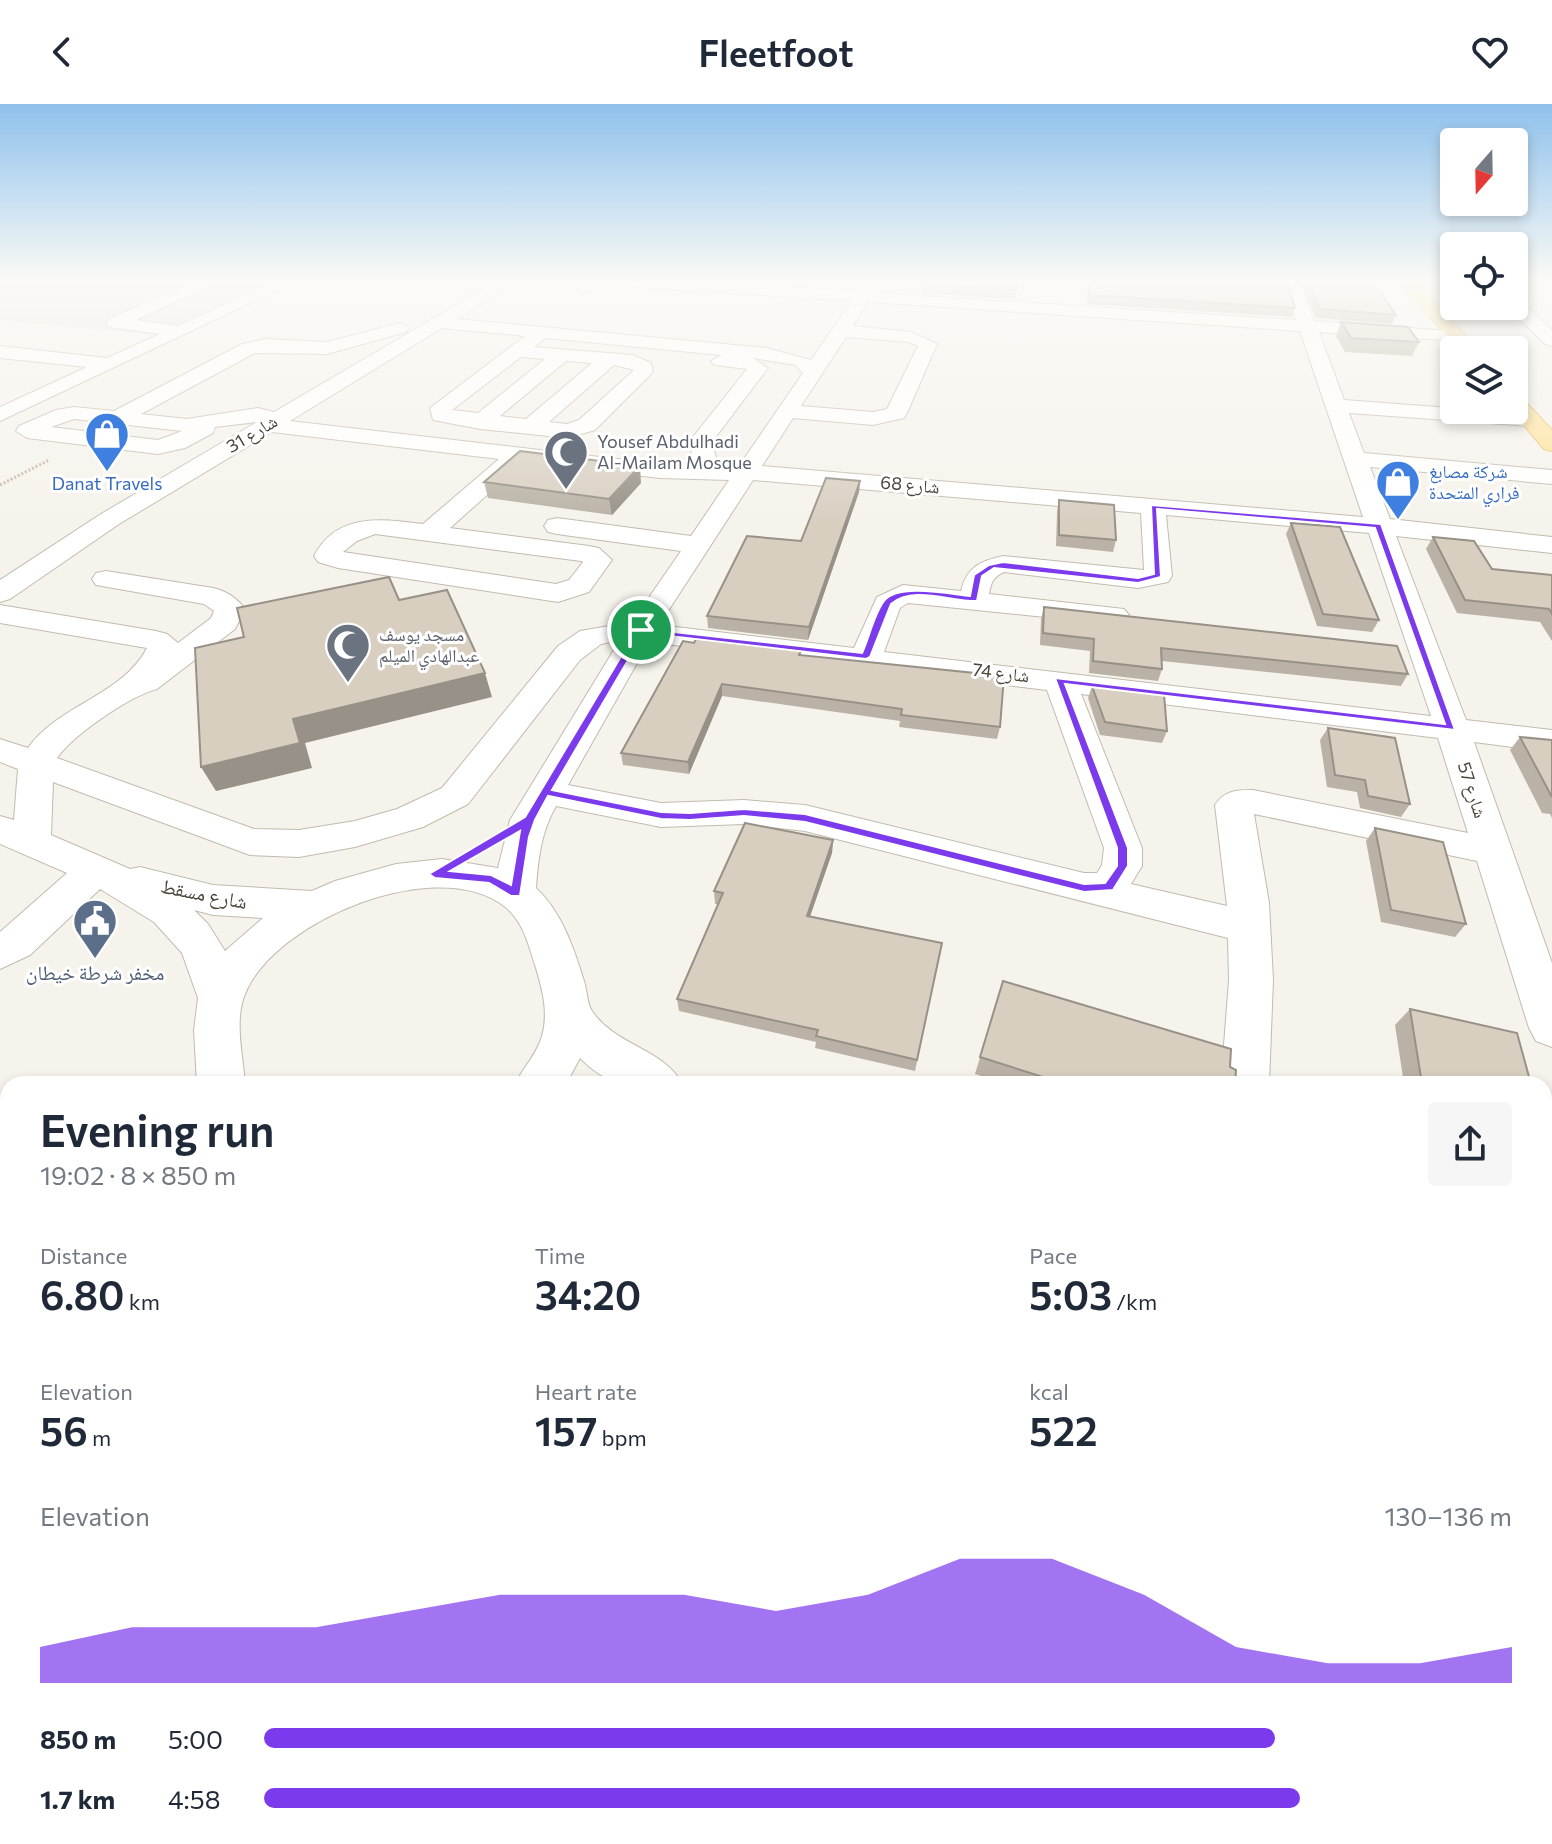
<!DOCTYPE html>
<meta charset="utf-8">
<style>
:root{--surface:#fff;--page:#f6f6f7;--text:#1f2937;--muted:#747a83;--accent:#7c3aed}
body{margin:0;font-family:Commissioner,"Noto Naskh Arabic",sans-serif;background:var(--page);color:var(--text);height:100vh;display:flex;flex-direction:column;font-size:30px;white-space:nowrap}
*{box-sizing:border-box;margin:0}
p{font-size:26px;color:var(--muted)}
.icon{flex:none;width:44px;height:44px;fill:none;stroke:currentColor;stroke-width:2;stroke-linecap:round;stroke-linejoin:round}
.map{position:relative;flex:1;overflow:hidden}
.drawer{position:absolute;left:0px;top:972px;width:1552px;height:768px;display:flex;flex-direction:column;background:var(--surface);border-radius:24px 24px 0 0;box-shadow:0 4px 12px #0003}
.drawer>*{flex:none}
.needle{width:52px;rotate:200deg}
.buttons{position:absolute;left:1440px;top:24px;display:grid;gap:16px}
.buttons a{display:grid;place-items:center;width:88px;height:88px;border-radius:8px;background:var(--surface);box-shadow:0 4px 12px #0003;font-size:40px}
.pin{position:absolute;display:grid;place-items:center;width:68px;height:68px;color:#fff;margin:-34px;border:4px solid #fff;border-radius:50%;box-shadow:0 2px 8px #0007}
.round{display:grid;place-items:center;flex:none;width:84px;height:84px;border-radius:8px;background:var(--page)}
.head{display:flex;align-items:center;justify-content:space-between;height:136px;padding:0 40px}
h1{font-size:44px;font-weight:600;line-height:60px}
.metrics{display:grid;grid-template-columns:repeat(3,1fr);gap:12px;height:136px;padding:8px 40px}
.metrics div{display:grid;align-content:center}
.metrics b{font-size:40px;font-weight:600}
.metrics small{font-size:22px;font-weight:400}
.metrics p{font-size:22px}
.chart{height:224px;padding:16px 40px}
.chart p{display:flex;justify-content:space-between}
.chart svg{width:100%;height:144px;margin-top:8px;fill:var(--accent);opacity:.7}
ul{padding:0 40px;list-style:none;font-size:26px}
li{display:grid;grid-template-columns:128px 96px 1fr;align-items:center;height:60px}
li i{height:20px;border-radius:10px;background:var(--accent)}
header{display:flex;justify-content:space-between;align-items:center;height:104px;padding:0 40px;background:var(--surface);font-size:36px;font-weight:600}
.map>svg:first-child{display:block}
.parking{fill:#e5e3e0}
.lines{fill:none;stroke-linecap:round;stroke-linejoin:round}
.minor-casing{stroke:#c2bbae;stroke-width:2}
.major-casing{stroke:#e6c16a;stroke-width:2}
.path{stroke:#c4b79f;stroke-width:3;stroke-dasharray:2 2;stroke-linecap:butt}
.minor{fill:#fff;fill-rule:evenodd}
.major{fill:#ffe39c;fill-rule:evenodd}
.wall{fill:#bab2a6}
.shaded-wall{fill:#979187}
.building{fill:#d8cfc1;stroke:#979187;stroke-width:2}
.route{fill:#7c3aed;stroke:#fff;stroke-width:2;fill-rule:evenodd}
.labels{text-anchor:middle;stroke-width:6;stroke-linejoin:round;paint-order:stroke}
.far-street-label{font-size:18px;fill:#4b4439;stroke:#fff}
.far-worship-label{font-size:18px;fill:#5b616d;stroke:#fff;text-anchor:start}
.far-shop-label{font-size:18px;fill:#366cbe;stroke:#fff;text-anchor:start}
.street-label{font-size:20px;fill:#4b4439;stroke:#fff}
.service-label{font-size:20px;fill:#4e5e75;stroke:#fff}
</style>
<header><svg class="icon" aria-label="back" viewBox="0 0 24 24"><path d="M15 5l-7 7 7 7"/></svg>Fleetfoot<svg class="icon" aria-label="heart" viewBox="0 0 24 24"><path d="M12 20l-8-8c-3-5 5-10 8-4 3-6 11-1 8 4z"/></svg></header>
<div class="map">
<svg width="1552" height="1740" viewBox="0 0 1552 1740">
<rect width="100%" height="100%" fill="#f6f3ec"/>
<path class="parking" d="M0 177H272L155 231 0 216Z"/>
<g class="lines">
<g class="minor-casing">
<path id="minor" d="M196 177H219L136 216 178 222 275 177H297L0 317V303L87 263 0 254V242L107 254 160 230 109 223 106 219 109 215Z
M497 177H517L457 215 766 244 811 256 852 197 623 182 615 177H704L859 188 866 177H882L875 189 1296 216 1283 177H1299L1314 217 1463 228 1466 232 1457 237 1319 228 1344 296 1531 310 1542 316 1531 322 1349 309 1364 349 1552 366V380L1370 363 1390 415 1552 433V449L1396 432 1466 616 1552 626V648L1474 638 1552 859V943L1536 937 1529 924 1477 757 1254 710 1269 799 1273 876 1269 980H1221L1229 876 1228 834 805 727 744 720 661 723 556 702C541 728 538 755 536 784 562 808 574 845 584 877 587 886 587 900 592 907 614 941 666 946 682 980 638 980 613 988 580 954L566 980H515C523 964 537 950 542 932 549 908 542 884 535 861 528 839 523 817 504 802 437 750 275 816 245 890 234 917 243 951 245 980H197L194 926 198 894 182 849 154 818 100 785 30 851 0 865V828L67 769 0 740V712L14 716 18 665 0 658V635L28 644C58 601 123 591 147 544L0 519V501L156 527 167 530 178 539 211 514 214 507 204 500 96 481 92 475 96 469 106 467 213 484C226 487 237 494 245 505L235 525 157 585C130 592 74 630 57 654L254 725 299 726 355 717 397 705 442 684 558 542 580 527 632 518 681 447 557 430 548 428 544 422 548 416 557 414 691 432 729 376 660 374 524 358 450 424 589 442 599 444 612 456 589 488 558 498 338 464 318 458 314 452C337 408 382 415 423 420L499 355 272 328 119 420 10 495 0 498V476L101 410 257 318 215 323 213 329 185 344 158 350 27 334 16 327 19 322 56 306 74 303 114 307 242 240 265 235 327 238 400 219 409 224 406 228 327 250 255 249 141 310 187 315 258 304 274 308ZM868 198 1300 227 1363 413 762 362 793 314 873 321 904 314 907 309 937 240 911 228 853 222ZM442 224 525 232 430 304 433 316 480 325 568 334 595 326 653 268 651 259 633 251 534 243 545 234 721 251 711 257 714 261 747 265 693 333 690 339 694 361 660 360 290 317ZM846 233 908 238 918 242 887 305 873 308 801 302ZM521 253 545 255 478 309 452 306ZM753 254 795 261 803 269 739 362 718 361 712 339 715 334 768 264ZM566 257 592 259 526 315 500 312ZM614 261 634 266 579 316 567 320 549 318ZM74 315 182 327 158 336 51 323ZM753 376 1141 409 1144 466 1003 452C980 457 967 463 961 487L903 481 877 493 854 544 659 521ZM1166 411 1369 429 1431 612 884 548 900 504 908 499 1114 520 1124 517 1129 511 1124 505 989 490C991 479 993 473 1004 468L1138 484 1168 478 1172 472ZM375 430 581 457 583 458 569 476 556 480 343 448 357 437ZM620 536 510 716 498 764 442 755 396 760 335 777 312 787 213 781 140 763 130 765 51 731 53 678 250 751 299 753 355 743 423 723 468 700 580 556 601 540ZM649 538 1047 586 1104 744 1102 761 1097 769H1084L805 701 744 696 661 699 568 681ZM1081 590 1438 634 1468 729 1253 686C1237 686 1225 686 1215 701L1227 802 1131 780 1142 762V744ZM194 806 213 811 263 814 225 847 208 820Z
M580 177H597L590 187 584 189 576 184Z
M1514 195 1520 196 1552 226V242L1545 240 1508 204 1514 202Z
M1544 1266 1552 1269V1331L1544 1328Z
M1544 1369 1552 1372V1438L1544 1435Z
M8 1466V1544L0 1547V1470Z
M895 1732H986L990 1740H898Z"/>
</g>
<g class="major-casing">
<path id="major" d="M1399 177H1416L1478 246H1459Z
M1514 291 1521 293 1552 326V347L1544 345 1511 306H1514Z"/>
</g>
<path class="path" d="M0 381 49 356"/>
<use href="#minor" class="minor"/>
<use href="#major" class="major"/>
</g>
<path class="wall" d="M1018 177 1015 195 923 189 924 180Z
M1087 177H1287L1295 204 1292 213 1087 200Z
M1300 177H1372L1396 211 1392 220 1316 214Z
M1341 218 1419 238 1412 252 1345 248 1336 232Z
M860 377 859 388 808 536 708 524 707 512 801 437Z
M484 378 641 379 612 411 488 394Z
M1059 396 1116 436 1113 448 1056 442 1057 407Z
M1291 419 1379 516 1372 528 1317 522 1286 430Z
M1433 433 1492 465 1552 471V537L1540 518 1457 509 1426 445Z
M1044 503 1408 570 1401 582 1162 557V565L1158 577 1089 569 1090 547 1040 541 1041 515Z
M694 539 801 547 800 551 1000 623 997 635 899 623 900 617 722 592 689 670 623 661 621 649Z
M1092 582 1167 627 1162 639 1100 631 1088 594Z
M1328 624 1410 700 1401 713 1360 704 1357 688 1327 683 1320 636Z
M1520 633 1552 636V714L1550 710 1542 709 1510 646Z
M1375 724 1466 820 1455 833 1381 818 1366 737Z
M833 736 832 749 810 812 942 839 915 967 815 944 816 938 679 907 677 895 718 800H715L714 787Z
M1003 877 1230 963 1235 980H1006L975 970Z
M1410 905 1531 980H1404L1395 921Z
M1544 1086 1552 1131V1167L1544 1172Z"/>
<path class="shaded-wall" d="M640 362 641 379 612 411 609 395Z
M860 377 859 388 808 536 809 523Z
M485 569 492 593 305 639 312 664 216 687 201 663 293 615Z
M722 580V592L689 670 688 658Z
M833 736 832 749 806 824 807 812Z
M8 1673V1680L0 1674Z
M79 1732H105L116 1740H90Z
M272 1732H285L282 1736 268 1740Z"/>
<path class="building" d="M926 177H1018L1016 186 924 180Z
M1089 177H1287L1295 204 1089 191Z
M1307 177H1372L1396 211 1320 205Z
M1341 218 1408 223 1419 238 1351 234Z
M520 347 640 362 609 395 484 378Z
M826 374 860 377 809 523 707 512 747 432 801 437Z
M1059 396 1114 401 1116 436 1059 431Z
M1291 419 1340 423 1379 516 1323 510Z
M1433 433 1474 437 1492 465 1552 471V510L1549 505 1465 496Z
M389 473 399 496 447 486 485 569 293 615 300 639 201 663 195 544 244 533 237 504Z
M1044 503 1397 542 1408 570 1161 544 1162 565 1093 557 1094 535 1043 529Z
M696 535 801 547 799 551 1004 572 1000 623 901 611 902 605 722 580 688 658 621 649 683 537 694 539Z
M1092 582 1164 590 1167 627 1105 618Z
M1328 624 1395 634 1410 700 1368 692 1365 676 1335 671Z
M1520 633 1552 636V693Z
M745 719 833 736 807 812 942 839 917 956 816 932 818 926 677 895 723 789 714 787Z
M1375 724 1443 738 1466 820 1391 806Z
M1003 877 1231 945 1230 963 1236 966 1235 980H1065L980 953Z
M1410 905 1517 929 1531 980H1422Z
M1544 1086 1552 1131V1162L1544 1160Z
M0 1674 8 1680V1732H79L90 1740H0Z
M254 1732H272L268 1740Z"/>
<linearGradient id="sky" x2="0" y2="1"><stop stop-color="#8fc1ec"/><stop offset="0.42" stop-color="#fbfaf6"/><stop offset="1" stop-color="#fbfaf6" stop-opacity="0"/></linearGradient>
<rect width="1552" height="421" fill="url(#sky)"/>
<path class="route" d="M1151 401 1381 420 1455 626 1065 580 1128 744V762L1113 786 1084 788 805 718 744 712 690 716 661 715 548 692 535 716 529 733 520 792H511L489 779 435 774 429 770 525 713 638 524 862 549C869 534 874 510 884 497 898 479 950 490 970 492L974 471 989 461 1003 458 1138 474 1154 470ZM1157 405 1375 424 1445 620 1055 574 1117 744V762L1105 779 1084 780 805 710 744 705 690 709 661 708 552 686 644 529 866 555 870 553 891 500C913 481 951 498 977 497L982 472 994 464 1138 479 1161 473ZM520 727 511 781 491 771 450 767Z"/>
<defs>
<g id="shop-pin" transform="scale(2.3)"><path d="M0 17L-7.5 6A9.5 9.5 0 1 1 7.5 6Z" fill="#3f7fe0" stroke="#fff"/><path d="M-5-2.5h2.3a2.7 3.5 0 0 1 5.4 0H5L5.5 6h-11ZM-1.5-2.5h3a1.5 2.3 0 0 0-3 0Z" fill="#fff"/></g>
<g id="mosque-pin" transform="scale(2.3)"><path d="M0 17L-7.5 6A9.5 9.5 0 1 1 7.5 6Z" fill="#6b7280" stroke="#fff"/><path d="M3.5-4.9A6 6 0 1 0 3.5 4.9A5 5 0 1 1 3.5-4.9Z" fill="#fff"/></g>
<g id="civic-pin" transform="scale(2.3)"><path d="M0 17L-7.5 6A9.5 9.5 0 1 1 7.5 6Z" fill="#5c6f8a" stroke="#fff"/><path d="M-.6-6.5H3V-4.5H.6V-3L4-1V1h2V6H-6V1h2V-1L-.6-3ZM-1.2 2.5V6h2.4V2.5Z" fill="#fff"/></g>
</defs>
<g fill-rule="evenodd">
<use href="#shop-pin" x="107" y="330"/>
<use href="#mosque-pin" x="566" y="348"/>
<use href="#shop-pin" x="1398" y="378"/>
<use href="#mosque-pin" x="348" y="541"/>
<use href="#civic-pin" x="95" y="817"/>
</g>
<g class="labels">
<g class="far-street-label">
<text transform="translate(252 330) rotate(-31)" y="6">شارع 31</text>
<text transform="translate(910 381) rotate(5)" y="6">شارع 68</text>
<text transform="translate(1001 569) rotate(7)" y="6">شارع 74</text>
<text transform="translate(1472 686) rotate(72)" y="6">شارع 57</text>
</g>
<g class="far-worship-label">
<text x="597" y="344">Yousef Abdulhadi<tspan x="597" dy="21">Al-Mailam Mosque</tspan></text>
<text x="379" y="537">مسجد يوسف<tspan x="379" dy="21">عبدالهادي الميلم</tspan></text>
</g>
<g class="far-shop-label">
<text x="1429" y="374">شركة مصابغ<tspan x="1429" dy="21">فراري المتحدة</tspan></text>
<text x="107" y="386" text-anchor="middle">Danat Travels</text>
</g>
<g class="street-label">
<text transform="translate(204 790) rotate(11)" y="7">شارع مسقط</text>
</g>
<g class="service-label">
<text x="95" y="876">مخفر شرطة خيطان</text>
</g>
</g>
</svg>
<div class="buttons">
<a><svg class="needle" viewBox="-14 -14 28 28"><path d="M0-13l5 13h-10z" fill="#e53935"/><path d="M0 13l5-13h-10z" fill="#747a83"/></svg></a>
<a><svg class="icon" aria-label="locate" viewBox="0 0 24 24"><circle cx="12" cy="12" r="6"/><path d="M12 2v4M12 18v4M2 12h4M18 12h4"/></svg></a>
<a><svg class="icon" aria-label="layers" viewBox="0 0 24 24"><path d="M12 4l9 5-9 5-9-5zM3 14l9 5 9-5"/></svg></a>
</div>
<div class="pin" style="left:641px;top:526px;background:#1e9e55"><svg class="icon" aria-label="arrive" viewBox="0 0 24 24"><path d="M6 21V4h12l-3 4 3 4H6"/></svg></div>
<section class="drawer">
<div class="head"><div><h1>Evening run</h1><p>19:02 · 8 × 850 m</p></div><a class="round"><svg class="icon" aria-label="share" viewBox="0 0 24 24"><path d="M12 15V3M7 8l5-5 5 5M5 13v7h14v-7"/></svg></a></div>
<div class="metrics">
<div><p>Distance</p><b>6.80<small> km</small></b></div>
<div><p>Time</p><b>34:20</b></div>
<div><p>Pace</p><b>5:03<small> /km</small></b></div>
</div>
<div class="metrics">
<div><p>Elevation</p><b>56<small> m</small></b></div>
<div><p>Heart rate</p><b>157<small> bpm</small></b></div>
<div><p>kcal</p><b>522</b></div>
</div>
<div class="chart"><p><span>Elevation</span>130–136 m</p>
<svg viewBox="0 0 160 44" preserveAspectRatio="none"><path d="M0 44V33L10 27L20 27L30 27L40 22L50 17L60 17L70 17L80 22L90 17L100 6L110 6L120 17L130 33L140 38L150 38L160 33V44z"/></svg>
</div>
<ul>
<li><b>850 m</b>5:00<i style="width:81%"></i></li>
<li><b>1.7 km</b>4:58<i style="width:83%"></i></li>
</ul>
</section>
</div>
